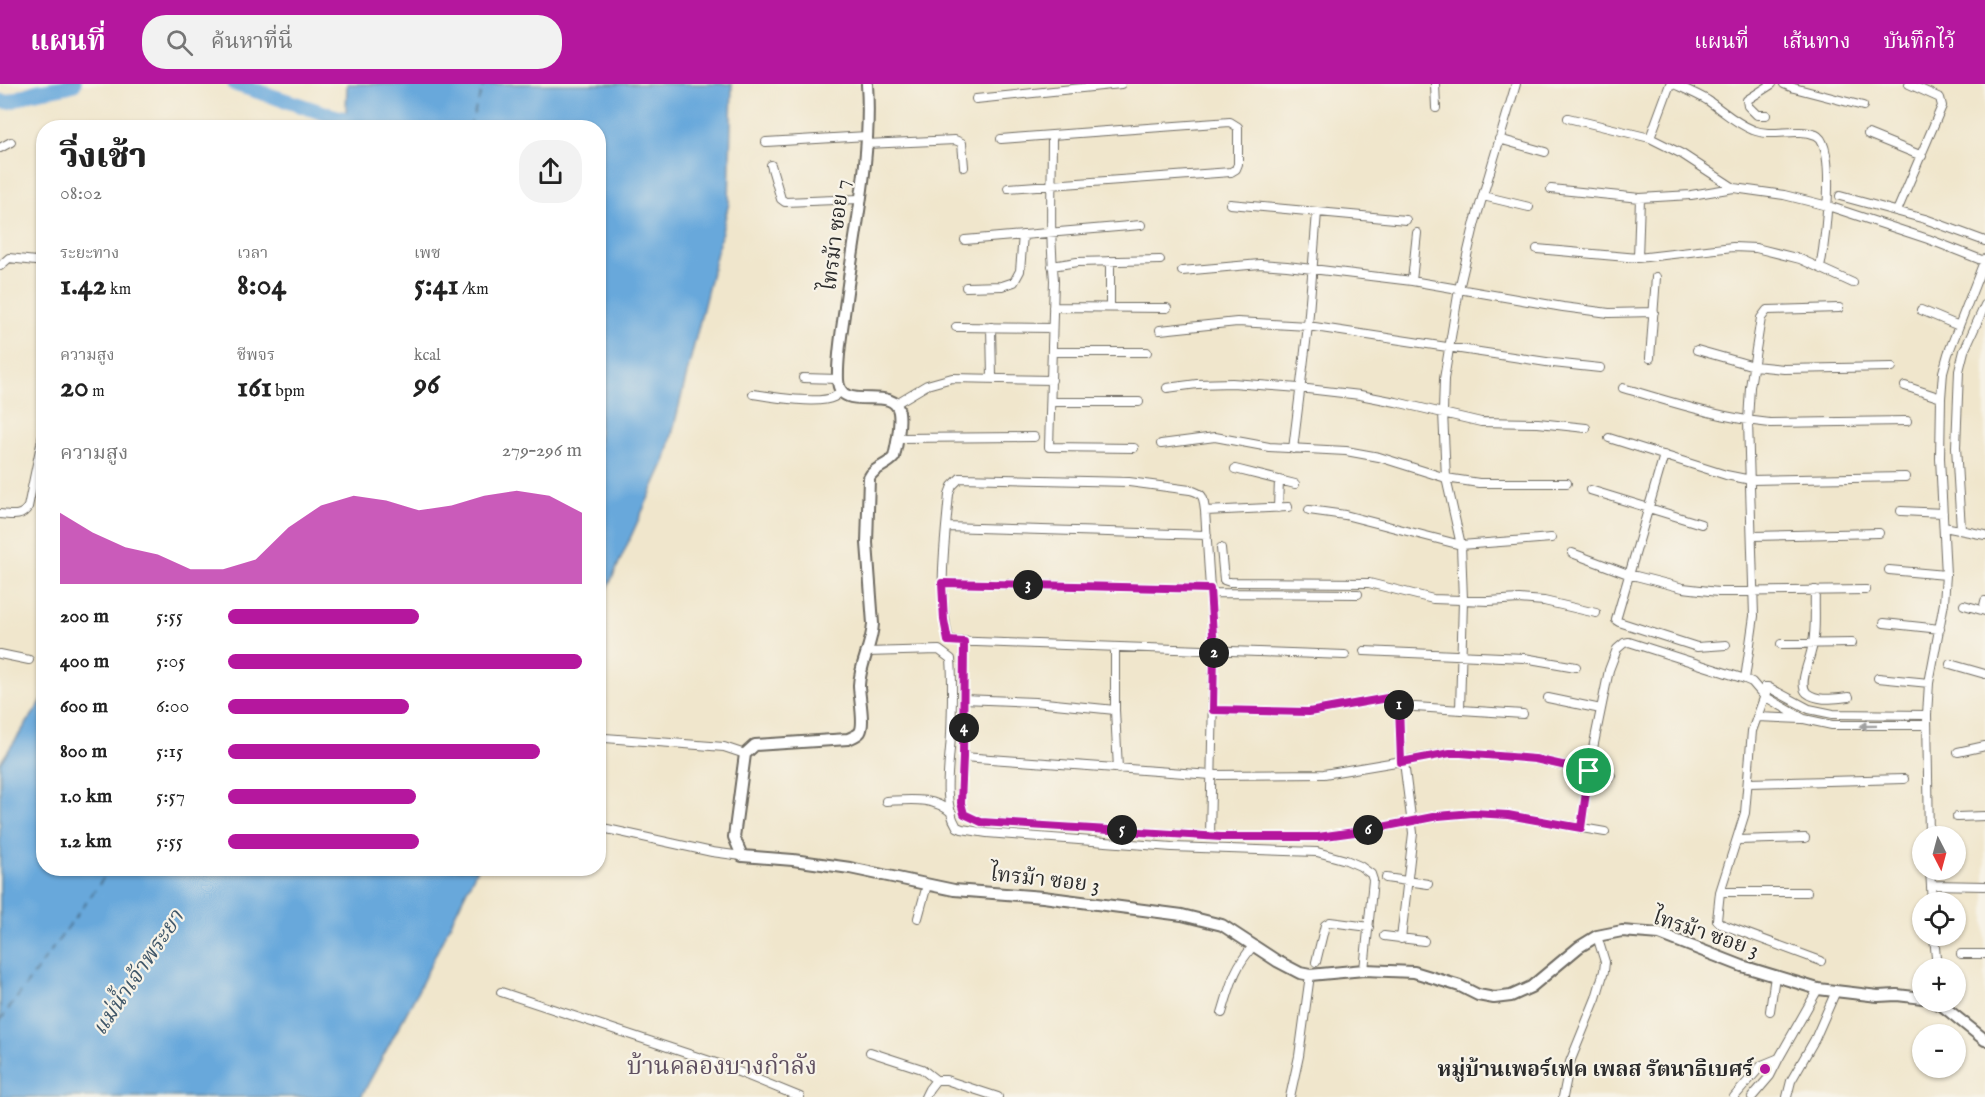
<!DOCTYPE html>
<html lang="th">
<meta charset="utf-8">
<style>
:root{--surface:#fff;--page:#f2f2f2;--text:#222;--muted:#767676;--accent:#b5179e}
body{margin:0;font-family:"IM FELL English","Noto Serif Thai",serif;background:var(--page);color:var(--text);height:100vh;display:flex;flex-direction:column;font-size:22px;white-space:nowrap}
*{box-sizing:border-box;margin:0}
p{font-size:20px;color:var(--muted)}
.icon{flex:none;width:33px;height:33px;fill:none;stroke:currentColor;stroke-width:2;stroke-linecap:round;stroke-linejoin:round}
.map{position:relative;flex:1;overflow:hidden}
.panel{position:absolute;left:36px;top:36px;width:570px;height:756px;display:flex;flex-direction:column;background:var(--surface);border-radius:24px;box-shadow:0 2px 4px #0004}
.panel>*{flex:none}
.needle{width:39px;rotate:174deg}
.fabs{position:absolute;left:1912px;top:742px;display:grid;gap:12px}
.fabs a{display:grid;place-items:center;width:54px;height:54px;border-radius:50%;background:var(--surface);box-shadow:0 2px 4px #0004;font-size:30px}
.pin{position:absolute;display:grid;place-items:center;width:51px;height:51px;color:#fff;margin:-26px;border:3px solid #fff;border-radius:50%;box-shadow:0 2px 6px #0007}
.km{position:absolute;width:30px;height:30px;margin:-15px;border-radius:50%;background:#222;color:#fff;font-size:16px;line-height:30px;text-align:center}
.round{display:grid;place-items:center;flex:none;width:63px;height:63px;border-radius:24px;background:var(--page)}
.overview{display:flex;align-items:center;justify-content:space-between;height:102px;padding:0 24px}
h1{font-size:33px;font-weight:800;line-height:45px}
.stats{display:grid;grid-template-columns:repeat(3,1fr);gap:9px;height:102px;padding:6px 24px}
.stats div{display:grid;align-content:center}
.stats b{font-size:30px;font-weight:800}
.stats small{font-size:16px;font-weight:400}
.stats p{font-size:16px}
.chart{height:168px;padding:12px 24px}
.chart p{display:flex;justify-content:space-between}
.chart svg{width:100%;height:108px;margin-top:6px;fill:var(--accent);opacity:.7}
ul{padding:0 24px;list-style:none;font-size:20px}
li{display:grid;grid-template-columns:96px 72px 1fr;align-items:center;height:45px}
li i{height:15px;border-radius:8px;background:var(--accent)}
header{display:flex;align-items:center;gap:36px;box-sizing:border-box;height:84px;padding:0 30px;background:var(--accent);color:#fff}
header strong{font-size:28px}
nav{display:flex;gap:33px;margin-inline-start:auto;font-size:21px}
.search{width:420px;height:54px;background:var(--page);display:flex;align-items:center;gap:15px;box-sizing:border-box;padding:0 21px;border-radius:24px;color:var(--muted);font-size:22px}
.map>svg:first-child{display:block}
.water{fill:#68a8db;stroke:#4a6a83;stroke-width:1.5}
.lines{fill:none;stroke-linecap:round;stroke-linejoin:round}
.river{stroke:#68a8db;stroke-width:15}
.ferry{stroke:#405769;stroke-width:1.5;stroke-dasharray:8 6;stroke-linecap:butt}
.minor-casing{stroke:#706c63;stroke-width:10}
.tertiary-casing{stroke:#706c63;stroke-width:14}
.minor{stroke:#fff;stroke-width:8}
.tertiary{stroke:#fff;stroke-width:10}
.oneway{fill:#a0a0a0}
.route-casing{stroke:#fff;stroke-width:12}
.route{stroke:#b5179e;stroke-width:8}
.poi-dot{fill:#b5179e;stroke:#f7f3e8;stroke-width:2}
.labels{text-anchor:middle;stroke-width:4.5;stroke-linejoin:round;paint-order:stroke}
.street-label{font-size:21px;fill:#2b2b2b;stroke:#f7f3e8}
.poi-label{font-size:21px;font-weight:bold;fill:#2b2b2b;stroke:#f7f3e8;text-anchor:end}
.water-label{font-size:22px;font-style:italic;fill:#405769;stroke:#f7f3e8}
.quarter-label{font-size:24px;fill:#605060;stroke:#f7f3e8}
</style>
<header>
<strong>แผนที่</strong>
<div class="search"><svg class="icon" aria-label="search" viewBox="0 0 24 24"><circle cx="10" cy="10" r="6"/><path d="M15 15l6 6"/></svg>ค้นหาที่นี่</div>
<nav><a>แผนที่</a><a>เส้นทาง</a><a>บันทึกไว้</a></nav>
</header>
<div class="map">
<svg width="1985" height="1013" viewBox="0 0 1985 1013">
<rect width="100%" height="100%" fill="#f7f3e8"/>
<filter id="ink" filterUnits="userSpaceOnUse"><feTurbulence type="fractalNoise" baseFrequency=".0167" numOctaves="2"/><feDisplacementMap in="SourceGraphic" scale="12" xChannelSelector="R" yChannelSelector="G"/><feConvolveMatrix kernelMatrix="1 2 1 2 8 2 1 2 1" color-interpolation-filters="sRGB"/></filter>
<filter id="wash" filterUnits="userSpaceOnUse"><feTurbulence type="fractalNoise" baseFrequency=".008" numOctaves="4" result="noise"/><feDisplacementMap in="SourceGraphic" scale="24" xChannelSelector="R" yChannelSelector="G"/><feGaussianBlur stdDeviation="1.35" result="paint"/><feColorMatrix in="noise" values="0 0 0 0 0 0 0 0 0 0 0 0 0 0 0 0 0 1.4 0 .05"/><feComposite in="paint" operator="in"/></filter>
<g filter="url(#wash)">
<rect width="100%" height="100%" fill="#f0e6cc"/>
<path class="water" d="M347 0H732L729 119 666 375 599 523 598 44 335 43 341 27 346 29Z
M43 615 44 784 477 785 415 913 361 1013H0V679Z"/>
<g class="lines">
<path class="river" d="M235 0 330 31 377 44
M0 17C13 20 20 12 32 9 46 5 60 5 74 0"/>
<path class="ferry" d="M469 44 484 0
M0 937 111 784"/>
</g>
</g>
<g filter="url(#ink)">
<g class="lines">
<g class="minor-casing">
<path id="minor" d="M1435 0 1436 24
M1674 0C1685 5 1697 10 1707 16 1722 26 1735 39 1753 46 1772 54 1796 43 1816 51 1838 60 1824 163 1820 184
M1784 0 1794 4 1863 22
M976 15 1121 0
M1766 31H1757L1748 22 1747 16 1772 0
M1568 34 1650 54 1682 70 1734 104
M1868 50 1922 72
M1650 54 1670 0
M1001 55 1052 51
M1499 55 1545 68
M766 58 867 52
M866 60 955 56 962 59 964 83
M0 64 11 58
M771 81 781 115 785 118 860 115
M1008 104 1231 88 1236 85 1238 80V43L1230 38 1052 51C1052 99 1049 148 1054 196L1049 363 1134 364
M1551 105 1640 114 1691 111 1734 104 1784 111 1828 122 1928 155 1984 177
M1483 112 1529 123
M1840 112 1925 135 1985 157
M1230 120 1406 136
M1897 127 1942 22 1940 14 1909 0
M965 156 1141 141
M1537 165 1638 174 1733 163 1756 164 1800 175 1853 199
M1638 174 1640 114
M1110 177V223
M0 182 9 174 44 178
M1052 182 1077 178 1160 176
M1182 187 1260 180 1287 182 1412 197 1563 223 1609 229 1654 228
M1412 197 1417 149
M966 203 1002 202 1014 198 1020 187 1023 151
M1053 223 1167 224
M1921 226 1959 242
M956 243 1052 244
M991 243 992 293
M1160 246 1237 238 1308 242 1553 279 1600 284
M1697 266 1754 282 1784 285 1892 283
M1052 268H1147
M1650 274 1656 193
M803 294 838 295
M1905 302 1941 314
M1167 304 1197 300 1232 299 1299 304 1360 311 1396 318 1481 338 1538 339 1586 344
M1623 304C1672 318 1719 334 1770 339L1907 337
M753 310C772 313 818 321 834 313 836 312 840 308 841 306
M1051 318H1139
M895 320 927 301 952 294 1052 296
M897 354 1034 353
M1609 354 1726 391 1751 396 1905 393
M1161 360 1215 353 1269 363 1346 367 1379 373 1446 394 1479 399H1567
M1293 365 1308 242 1317 128
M1664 371 1616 536 1619 538 1697 563 1726 561
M1235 385 1295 400
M1590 406 1701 440
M1278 424 1279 396
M1309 426 1345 431 1461 461 1551 454
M1205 427C1203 414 1205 410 1190 406L1129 398 960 394 952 402 949 410C945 459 937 509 949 557L1345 571
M1901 427 1943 429
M0 430C12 431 21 434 28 423L44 346
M946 443 1207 451
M1944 443 1985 451
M1961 445 1956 363 1959 287 1964 267 1985 221
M1753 452 1879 449
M1221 464 1224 496 1230 498 1369 499 1433 515 1489 517 1519 515 1544 517 1596 529
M1572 469 1628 490 1683 504 1718 508 1866 506
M1889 486 1946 491
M942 499 1210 505
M1815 506C1814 526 1817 549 1811 568 1809 578 1798 601 1807 609 1818 618 1836 614 1849 613
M1210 509 1358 510
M1964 521 1985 527
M1983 526 1985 517
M1884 539 1940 545
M1781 560 1852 559
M1115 564V626
M1364 567 1524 574 1576 583
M866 568 939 566 951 575C953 600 952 625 951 650 950 678 941 717 957 743L962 745 987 749 1172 763 1317 768 1346 776 1360 782 1371 790 1373 796 1364 886
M0 570 29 576
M1950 580 1985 590
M1878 594 1929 599
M1745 595 1754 532 1748 337 1750 303 1761 234 1767 226 1839 224
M1765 603H1768L1809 625 1833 630 1927 631
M1768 603 1752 647 1745 729 1720 808 1717 836 1721 840 1821 877
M1548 614 1601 625
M963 615 964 558
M1415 623 1523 630
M1213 626 1309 628 1387 614 1393 615 1399 622 1401 678
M1460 626 1463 516 1461 461 1446 394 1443 328 1444 295 1459 205 1475 138 1516 0
M1757 633 1802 635
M605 654 724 663 745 670
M1958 668 1985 662
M963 673 1211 691 1324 690 1450 669H1461L1535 675 1611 692
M1118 685 1115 626 1035 618 963 615V673L961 719 964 730 981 738 1221 753H1318L1362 747 1438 732 1473 729 1508 731 1605 748
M1748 699 1904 695
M886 717C909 716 933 712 952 729
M1957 733 1985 732
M598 743 712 768 742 772
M1581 744 1591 674 1609 586 1617 565 1624 559 1629 558 1745 595 1752 598 1764 612 1804 635 1832 641H1926
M1210 752 1214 566 1205 427 1288 423
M1929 753 1927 631 1929 599 1944 519 1946 491 1940 374 1941 314 1943 288 1948 270 1985 175
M1738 756 1805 754
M1930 786 1932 819
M1386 794 1428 800
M1931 801 1985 802
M1720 808H1807
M918 834 927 801
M1384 852 1424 857
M1934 852 1937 885
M1401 855 1413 749 1404 678
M1961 870H1985
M1316 878 1325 841 1330 838 1369 843
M501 908 719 980 800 1013
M1770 927 1775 892
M1222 929C1231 900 1233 885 1254 861
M870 968 922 985 936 996
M925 1013 929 1005 936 996H946L998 1013
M1290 1013 1299 972 1310 891
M1563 1013 1570 978 1596 914 1604 887 1605 878 1597 852
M1734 1013 1762 981 1779 974
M1752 1013 1770 992 1779 974 1818 905
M1787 1013 1791 997 1815 955 1836 907"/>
</g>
<g class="tertiary-casing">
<path id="tertiary" d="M867 0C872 73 854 150 845 223 842 247 837 272 838 296 839 331 894 299 899 328 901 342 897 360 894 373 887 382 874 383 869 394L867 459 873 540C872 561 860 580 859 601 859 612 865 640 860 648 857 652 852 653 848 655L755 661 745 670 734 753 742 772 793 776 850 784 954 806 1043 813 1182 831 1222 841 1277 877 1300 889 1310 891 1364 886 1414 888 1460 902 1478 911 1494 914 1511 912 1531 903 1579 863 1597 852 1622 847 1660 850 1742 882 1818 905 1878 912 1897 911 1923 914
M1933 918 1944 923 1985 956"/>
</g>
<use href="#minor" class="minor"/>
<use href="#tertiary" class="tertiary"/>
</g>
<defs><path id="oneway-solid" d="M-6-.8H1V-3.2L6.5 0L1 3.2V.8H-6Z" transform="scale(1.5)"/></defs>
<use class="oneway" href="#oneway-solid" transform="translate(1868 642) rotate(179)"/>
</g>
<g class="lines" filter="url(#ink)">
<g class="route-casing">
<path id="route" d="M942 499 1210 505 1214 566 1213 626 1309 628 1387 614 1393 615 1399 622 1401 678 1450 669H1461L1535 675 1589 687 1581 744 1508 731 1473 729 1438 732 1362 747 1318 753H1221L981 738 964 730 961 719 963 673 964 558 948 557 944 536Z"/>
</g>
<use href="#route" class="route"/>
</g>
<circle class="poi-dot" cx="1765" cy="985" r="6"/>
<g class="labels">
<g class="street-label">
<text transform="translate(835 151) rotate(-83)" y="7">ไทรม้า ซอย 7</text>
<text transform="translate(1045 795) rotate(6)" y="7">ไทรม้า ซอย 3</text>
<text transform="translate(1706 849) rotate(18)" y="7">ไทรม้า ซอย 3</text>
</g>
<g class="poi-label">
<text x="1753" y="992">หมู่บ้านเพอร์เฟค เพลส รัตนาธิเบศร์</text>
</g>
<g class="water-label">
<text transform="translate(137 888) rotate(-56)" y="8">แม่น้ำเจ้าพระยา</text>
</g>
<g class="quarter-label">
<text x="722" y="990">บ้านคลองบางกำลัง</text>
</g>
</g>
</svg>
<div class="fabs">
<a><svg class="needle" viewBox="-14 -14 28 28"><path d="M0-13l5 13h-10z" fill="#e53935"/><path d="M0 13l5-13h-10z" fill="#767676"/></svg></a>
<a><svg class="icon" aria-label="locate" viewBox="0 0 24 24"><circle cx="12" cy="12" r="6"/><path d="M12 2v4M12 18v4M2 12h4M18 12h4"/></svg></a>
<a>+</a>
<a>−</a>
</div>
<div class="pin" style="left:1589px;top:687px;background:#1e9e55"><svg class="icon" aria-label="arrive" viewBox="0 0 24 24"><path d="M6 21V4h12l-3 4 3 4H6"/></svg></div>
<b class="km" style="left:1399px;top:621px">1</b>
<b class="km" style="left:1214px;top:569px">2</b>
<b class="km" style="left:1028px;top:501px">3</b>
<b class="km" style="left:964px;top:644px">4</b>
<b class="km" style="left:1122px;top:746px">5</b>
<b class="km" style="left:1368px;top:746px">6</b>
<section class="panel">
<div class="overview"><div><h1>วิ่งเช้า</h1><p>08:02</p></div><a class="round"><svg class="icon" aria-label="share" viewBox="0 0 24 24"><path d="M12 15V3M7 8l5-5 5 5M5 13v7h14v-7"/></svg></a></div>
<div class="stats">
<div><p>ระยะทาง</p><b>1.42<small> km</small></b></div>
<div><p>เวลา</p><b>8:04</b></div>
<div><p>เพซ</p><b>5:41<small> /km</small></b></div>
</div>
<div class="stats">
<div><p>ความสูง</p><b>20<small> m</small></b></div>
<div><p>ชีพจร</p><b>161<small> bpm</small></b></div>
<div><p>kcal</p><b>96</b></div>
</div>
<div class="chart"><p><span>ความสูง</span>279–296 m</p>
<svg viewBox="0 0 160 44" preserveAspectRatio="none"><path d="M0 44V15L10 23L20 29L30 32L40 38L50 38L60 34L70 21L80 12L90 8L100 10L110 14L120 12L130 8L140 6L150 8L160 15V44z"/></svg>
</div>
<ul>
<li><b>200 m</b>5:55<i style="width:54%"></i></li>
<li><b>400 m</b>5:05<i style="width:100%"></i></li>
<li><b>600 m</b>6:00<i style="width:51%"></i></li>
<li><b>800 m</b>5:15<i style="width:88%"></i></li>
<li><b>1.0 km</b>5:57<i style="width:53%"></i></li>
<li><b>1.2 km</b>5:55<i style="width:54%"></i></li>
</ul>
</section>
</div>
